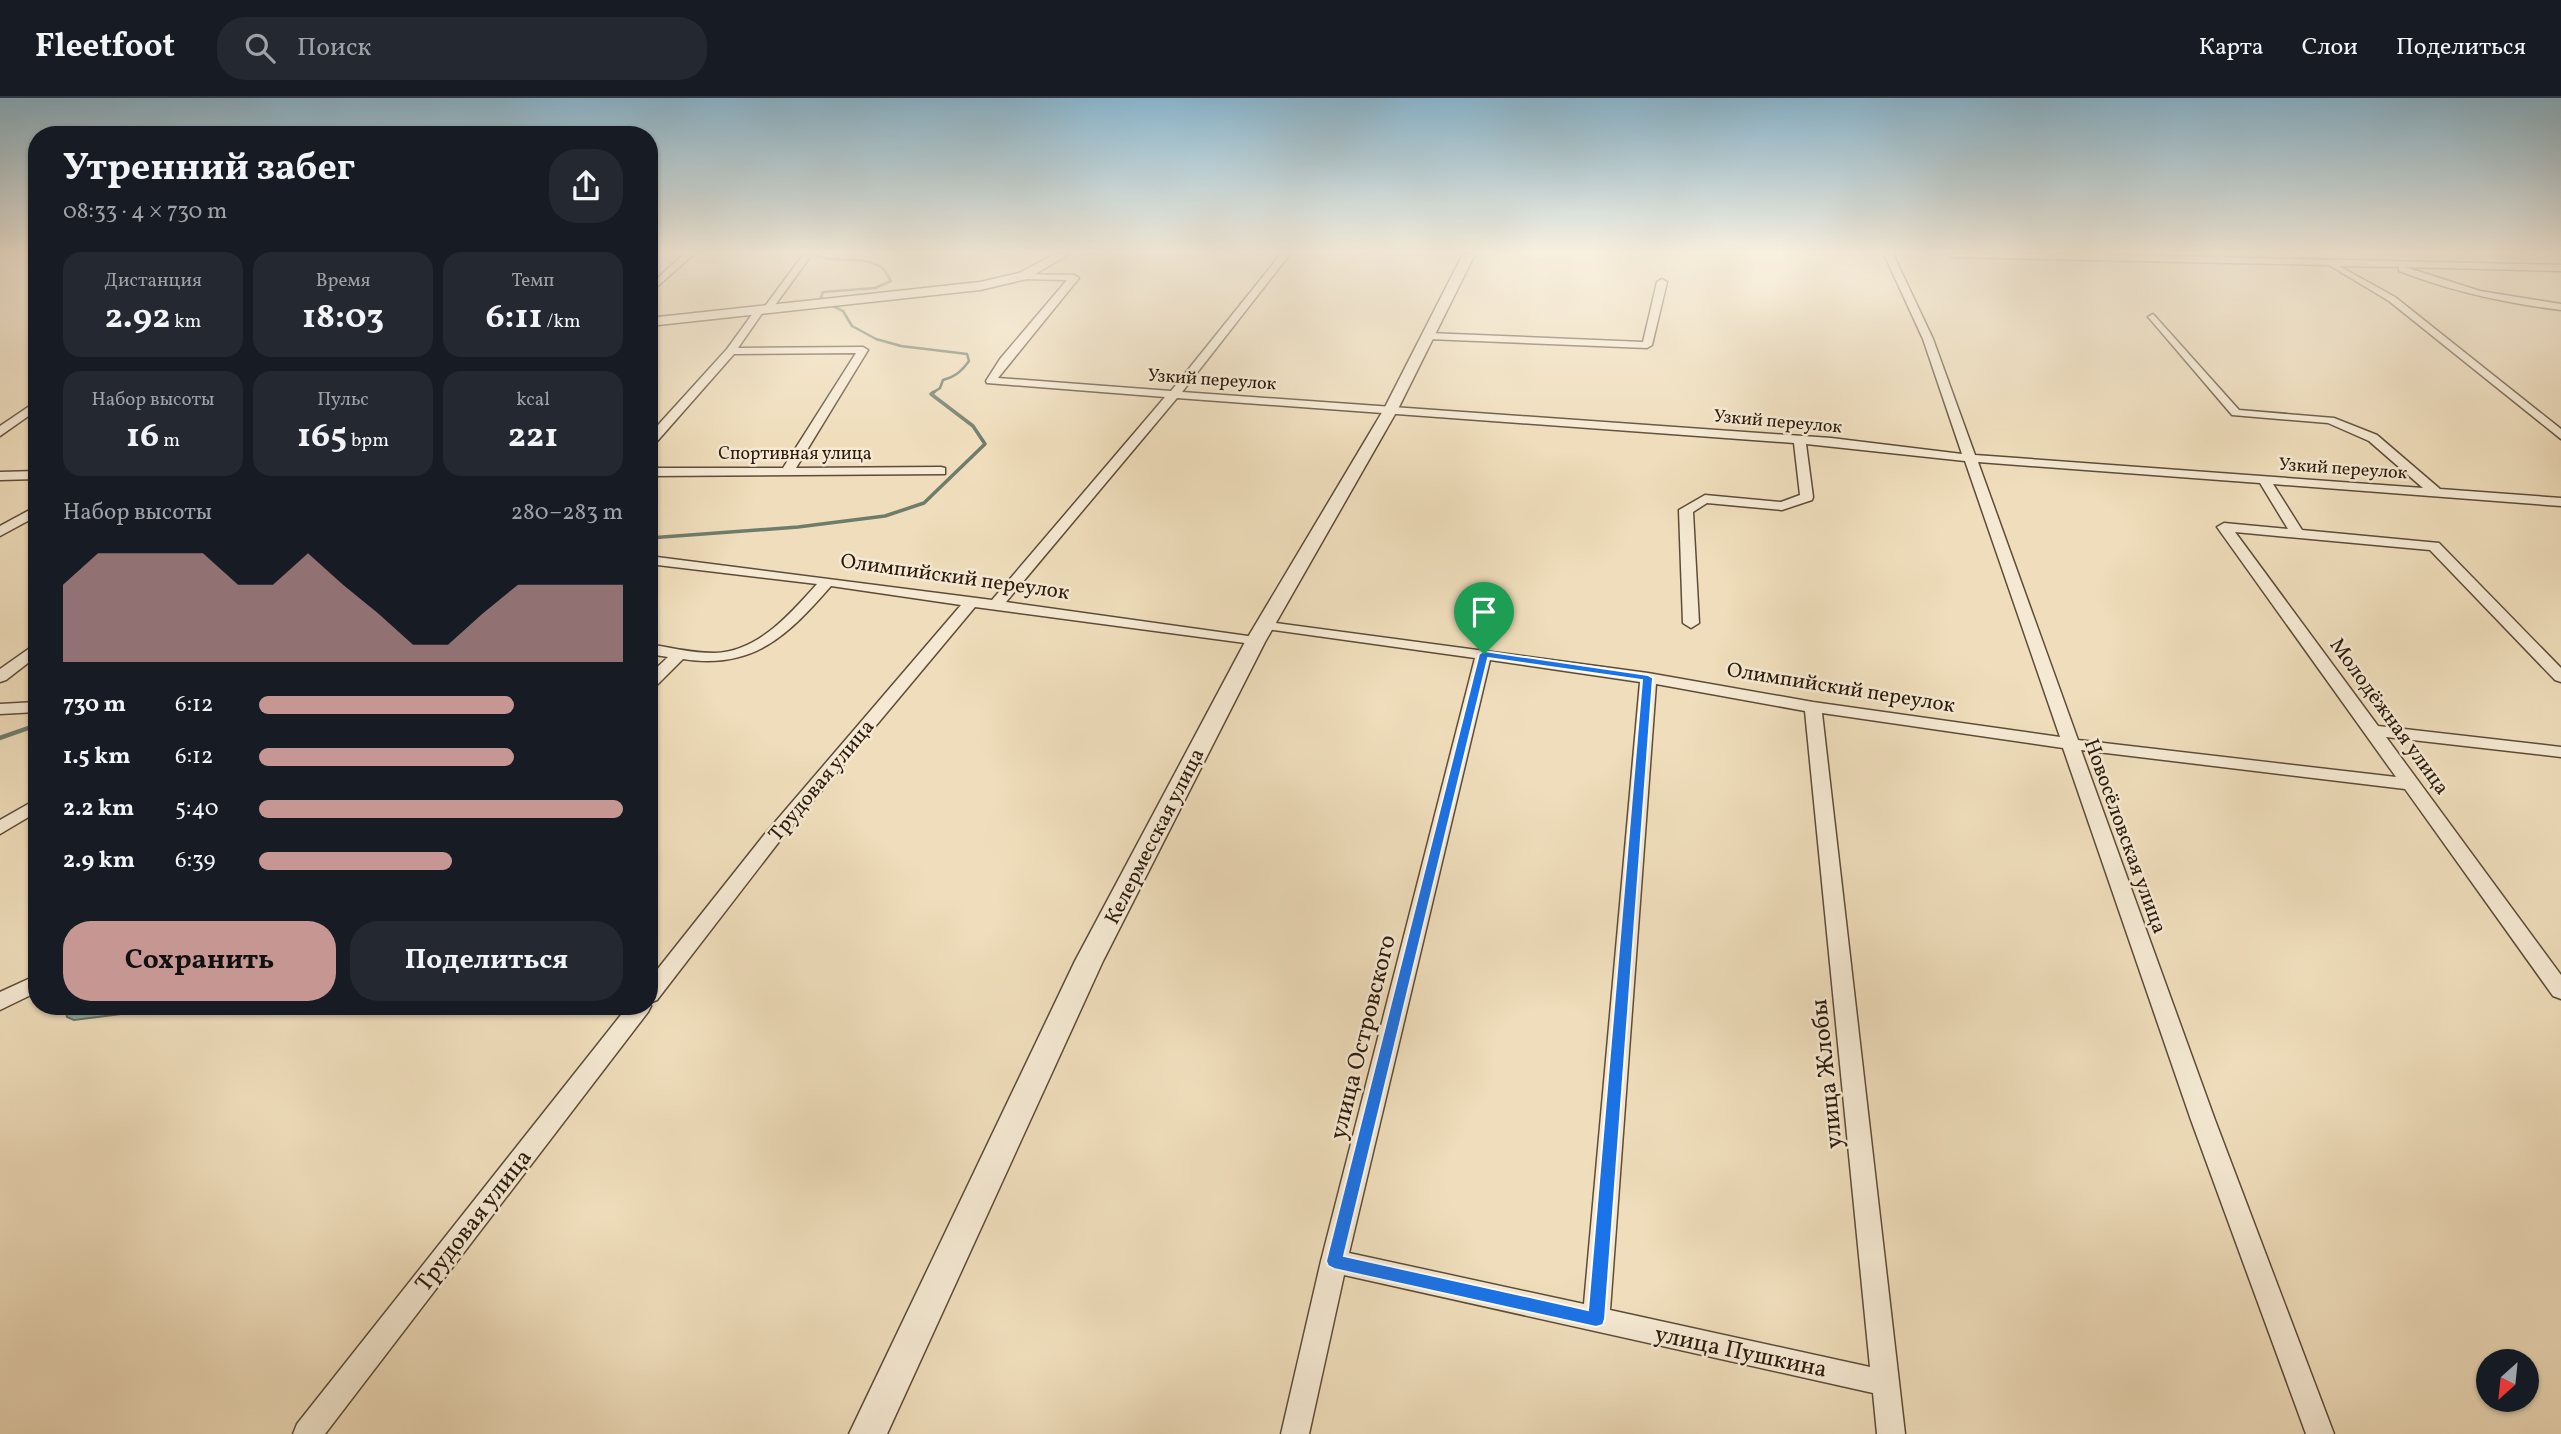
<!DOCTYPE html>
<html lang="ru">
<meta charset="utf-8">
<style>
:root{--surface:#171b24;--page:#242831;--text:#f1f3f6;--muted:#9ea1a6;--line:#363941;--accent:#c59692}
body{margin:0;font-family:Vollkorn,serif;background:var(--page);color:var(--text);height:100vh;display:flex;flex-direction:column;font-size:26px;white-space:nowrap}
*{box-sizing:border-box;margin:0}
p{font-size:23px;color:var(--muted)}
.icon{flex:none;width:38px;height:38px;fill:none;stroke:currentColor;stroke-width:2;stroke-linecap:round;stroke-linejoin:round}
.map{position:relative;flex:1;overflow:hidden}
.sheet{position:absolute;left:28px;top:28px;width:630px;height:889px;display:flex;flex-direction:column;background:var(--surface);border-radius:28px;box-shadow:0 2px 5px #0004}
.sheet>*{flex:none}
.needle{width:46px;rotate:207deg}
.fabs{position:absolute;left:2476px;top:1251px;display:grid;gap:14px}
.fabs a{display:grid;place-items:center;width:63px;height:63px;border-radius:50%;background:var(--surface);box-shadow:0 2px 5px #0004;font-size:35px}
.pin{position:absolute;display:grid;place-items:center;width:60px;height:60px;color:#fff;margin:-72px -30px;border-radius:50% 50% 50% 0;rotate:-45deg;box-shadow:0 0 7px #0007}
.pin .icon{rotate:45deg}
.round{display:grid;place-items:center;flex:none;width:74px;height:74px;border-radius:28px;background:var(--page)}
.head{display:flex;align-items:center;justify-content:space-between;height:119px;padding:0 35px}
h1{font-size:38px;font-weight:700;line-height:52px}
.metrics{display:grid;grid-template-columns:repeat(3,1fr);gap:10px;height:119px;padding:7px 35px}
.metrics div{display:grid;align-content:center;border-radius:18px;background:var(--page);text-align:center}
.metrics b{font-size:35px;font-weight:700}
.metrics small{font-size:19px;font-weight:400}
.metrics p{font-size:19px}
.chart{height:196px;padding:14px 35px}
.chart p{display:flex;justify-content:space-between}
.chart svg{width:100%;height:126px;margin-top:7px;fill:var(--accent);opacity:.7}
.action{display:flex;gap:14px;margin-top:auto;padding:14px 35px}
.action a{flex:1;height:80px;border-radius:28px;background:var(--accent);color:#111;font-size:28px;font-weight:700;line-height:80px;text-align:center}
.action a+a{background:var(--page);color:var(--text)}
ul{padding:0 35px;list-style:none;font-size:23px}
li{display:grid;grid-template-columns:112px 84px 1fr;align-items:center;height:52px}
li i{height:18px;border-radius:9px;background:var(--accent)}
header{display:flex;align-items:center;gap:42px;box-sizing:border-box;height:98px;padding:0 35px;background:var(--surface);border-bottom:2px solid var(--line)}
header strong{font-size:33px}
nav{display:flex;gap:38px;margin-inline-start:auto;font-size:24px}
.search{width:490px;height:63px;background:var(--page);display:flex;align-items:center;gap:18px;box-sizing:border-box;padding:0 24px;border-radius:28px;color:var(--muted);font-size:26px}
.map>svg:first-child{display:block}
.water{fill:#9abcac;stroke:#6e7c6c;stroke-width:2}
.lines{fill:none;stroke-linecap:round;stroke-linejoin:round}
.shore{stroke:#636c5c;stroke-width:2}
.stream-far2{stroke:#6e7c6c;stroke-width:2.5}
.stream-far1{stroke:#6e7c6c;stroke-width:3.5}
.stream{stroke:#6e7c6c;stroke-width:4.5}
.minor-casing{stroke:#5d4c38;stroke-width:3}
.tertiary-casing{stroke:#5d4c38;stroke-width:3}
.minor{fill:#f5e9d3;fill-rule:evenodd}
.tertiary{fill:#f5e9d3;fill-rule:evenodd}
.route{fill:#1a73e8;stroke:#fff;stroke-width:2;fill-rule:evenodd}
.labels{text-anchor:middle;stroke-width:5;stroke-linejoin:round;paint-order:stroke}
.far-street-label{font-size:18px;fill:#2c1b0c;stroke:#f5e9d3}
.street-label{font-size:21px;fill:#2c1b0c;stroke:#f5e9d3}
.near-street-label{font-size:24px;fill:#2c1b0c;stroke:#f5e9d3}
</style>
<header>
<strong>Fleetfoot</strong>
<div class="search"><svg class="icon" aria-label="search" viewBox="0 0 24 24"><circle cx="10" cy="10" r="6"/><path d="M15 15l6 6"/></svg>Поиск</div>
<nav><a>Карта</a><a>Слои</a><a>Поделиться</a></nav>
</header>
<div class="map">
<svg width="2561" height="1336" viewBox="0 0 2561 1336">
<rect width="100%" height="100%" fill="#efddbb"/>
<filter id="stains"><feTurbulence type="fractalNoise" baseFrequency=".00286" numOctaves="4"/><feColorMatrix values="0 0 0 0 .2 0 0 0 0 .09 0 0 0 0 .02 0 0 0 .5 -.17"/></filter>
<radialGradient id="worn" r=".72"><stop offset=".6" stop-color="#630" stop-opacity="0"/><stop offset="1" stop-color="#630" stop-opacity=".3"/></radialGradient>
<path class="water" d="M65 908H184L74 922 67 919Z"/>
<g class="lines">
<path class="shore" d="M71 908 76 915 138 908"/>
<path class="stream-far2" d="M813 156C833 167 861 156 881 169 885 171 888 179 891 183L875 190 823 194 820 202 843 213 852 228 876 241 901 248 967 256 969 263C962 273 955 279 943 282L940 290 931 296"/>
<path class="stream-far1" d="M649 440 798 429 885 418 924 405 985 346 973 328 931 296 934 294"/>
<path class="stream" d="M0 640 37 627"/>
<g class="minor-casing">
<path id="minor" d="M684 156H694L649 196V188Z
M1281 156H1290L1182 294 1831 340 1962 356 1923 241 1884 156H1893L1933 241 1975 357 2423 390 2369 343 2328 325 2232 317 2150 221 2148 219 2153 216 2239 312 2334 320 2377 337 2440 391 2561 400V408L2273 386 2302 432 2439 445 2561 570V584L2555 582 2430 452 2235 434 2378 628 2561 649V659L2386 639 2561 877V901L2553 898 2405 691 2081 652 2215 1022 2334 1336H2306L2191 1022 2063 650 1822 615 1905 1336H1877L1873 1295 1344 1177 1309 1336H1281L1321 1163 1475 560 1266 531 1258 526 1261 523 1648 575 1813 604 2060 639 1965 363 1806 346 1813 399 1812 402 1782 412 1707 405 1693 414 1699 525 1691 530 1683 525 1679 412 1705 397 1781 404 1800 397 1794 345 1177 300 1006 504 1255 539 1263 544 1260 547 975 509 778 745 657 902 649 905V882L764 737 961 507 831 488C788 537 754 572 683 561L655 589 649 591V577L668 559 649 556V546C671 550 692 555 714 555 758 554 790 516 817 486L649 466V458L992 502 1165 299 987 285 986 283 1000 261 1067 182 1023 181 1020 180V176L1074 177 1079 180 998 280 1171 293ZM1978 364 2260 385 2288 431 2224 425 2217 429 2396 679 2078 642ZM1490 562 1640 584 1584 1206 1349 1155ZM1656 586 1805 613 1870 1269 1610 1212Z
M1946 156H2079L2561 167V173L2405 169 2480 193 2561 206V212C2505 205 2451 193 2399 173V169L2339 168 2395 199 2561 331V341L2389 203 2329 167 1950 159Z
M803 157 810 159 770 214H763L738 250 863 249 868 252 796 370 941 369 945 370V376L649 378V370H783L856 255 734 256 653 348 649 349V337L727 251 756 211H763Z
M1662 181 1667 184 1652 247 1647 250 1428 241 1423 238 1428 235 1643 244 1657 184Z
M37 303V312L0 338V328Z
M37 373V381L0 382V374Z
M37 408V418L0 438V428Z
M37 545V558L6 582 0 584V571Z
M37 604V614L0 616V606Z
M37 701V714L0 736V722Z
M37 877V894L0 912V894Z
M649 905 651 908 648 914 325 1336H293L297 1326 628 908H649Z"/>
</g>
<g class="tertiary-casing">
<path id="tertiary" d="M1055 156H1069L1027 181 980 192 649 228V220L980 184 1019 175Z
M1463 156H1475L1398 311 1265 544 1103 863 887 1336H849L1075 863 1245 544 1384 311Z"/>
</g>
<use href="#minor" class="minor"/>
<use href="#tertiary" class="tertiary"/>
</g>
<linearGradient id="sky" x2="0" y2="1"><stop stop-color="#89b7d0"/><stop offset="0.45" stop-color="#f8f0e0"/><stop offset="1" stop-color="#f8f0e0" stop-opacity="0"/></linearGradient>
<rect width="2561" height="343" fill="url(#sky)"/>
<path class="route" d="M1484 553 1648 577 1653 580 1605 1221 1603 1227 1596 1229 1334 1171 1328 1168 1326 1163 1479 556ZM1488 560 1642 582 1588 1212 1344 1158Z"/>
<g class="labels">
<g class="far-street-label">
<text transform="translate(1212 281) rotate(4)" y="6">Узкий переулок</text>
<text transform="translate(1778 323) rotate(5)" y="6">Узкий переулок</text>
<text x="795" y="361">Спортивная улица</text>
<text transform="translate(2343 370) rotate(4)" y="6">Узкий переулок</text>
</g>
<g class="street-label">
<text transform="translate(955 478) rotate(8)" y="7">Олимпийский переулок</text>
<text transform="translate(1841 589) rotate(9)" y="7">Олимпийский переулок</text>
<text transform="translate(2390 618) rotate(54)" y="7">Молодёжная улица</text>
<text transform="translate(821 682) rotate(-50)" y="7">Трудовая улица</text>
<text transform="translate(1154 738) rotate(-63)" y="7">Келермесская улица</text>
<text transform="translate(2126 738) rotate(70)" y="7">Новосёловская улица</text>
</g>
<g class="near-street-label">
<text transform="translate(1362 939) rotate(-76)" y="8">улица Островского</text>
<text transform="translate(1826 976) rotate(-96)" y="8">улица Жлобы</text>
<text transform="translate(473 1122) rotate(-52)" y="8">Трудовая улица</text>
<text transform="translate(1741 1253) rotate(12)" y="8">улица Пушкина</text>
</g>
</g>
<rect width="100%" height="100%" filter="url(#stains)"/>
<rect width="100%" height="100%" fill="url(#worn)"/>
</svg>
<div class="fabs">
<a><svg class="needle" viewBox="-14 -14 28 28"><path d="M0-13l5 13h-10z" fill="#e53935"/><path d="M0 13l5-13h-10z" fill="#9ea1a6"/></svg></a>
</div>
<div class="pin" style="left:1484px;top:556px;background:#1e9e55"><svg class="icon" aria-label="arrive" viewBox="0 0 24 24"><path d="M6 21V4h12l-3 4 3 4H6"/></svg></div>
<section class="sheet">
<div class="head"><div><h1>Утренний забег</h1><p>08:33 · 4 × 730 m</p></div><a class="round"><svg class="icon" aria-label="share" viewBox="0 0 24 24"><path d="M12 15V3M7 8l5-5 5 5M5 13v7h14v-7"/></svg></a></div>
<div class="metrics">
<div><p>Дистанция</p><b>2.92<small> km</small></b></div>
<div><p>Время</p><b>18:03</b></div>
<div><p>Темп</p><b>6:11<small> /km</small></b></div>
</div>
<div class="metrics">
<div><p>Набор высоты</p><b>16<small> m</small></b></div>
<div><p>Пульс</p><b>165<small> bpm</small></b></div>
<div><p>kcal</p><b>221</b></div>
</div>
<div class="chart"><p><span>Набор высоты</span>280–283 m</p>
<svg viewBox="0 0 160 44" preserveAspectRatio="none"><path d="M0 44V17L10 6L20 6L30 6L40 6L50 17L60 17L70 6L80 17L90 27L100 38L110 38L120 27L130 17L140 17L150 17L160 17V44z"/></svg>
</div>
<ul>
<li><b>730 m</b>6:12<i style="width:70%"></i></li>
<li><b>1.5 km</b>6:12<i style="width:70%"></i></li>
<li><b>2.2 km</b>5:40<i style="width:100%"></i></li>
<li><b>2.9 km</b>6:39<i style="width:53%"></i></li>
</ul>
<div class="action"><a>Сохранить</a><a>Поделиться</a></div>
</section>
</div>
